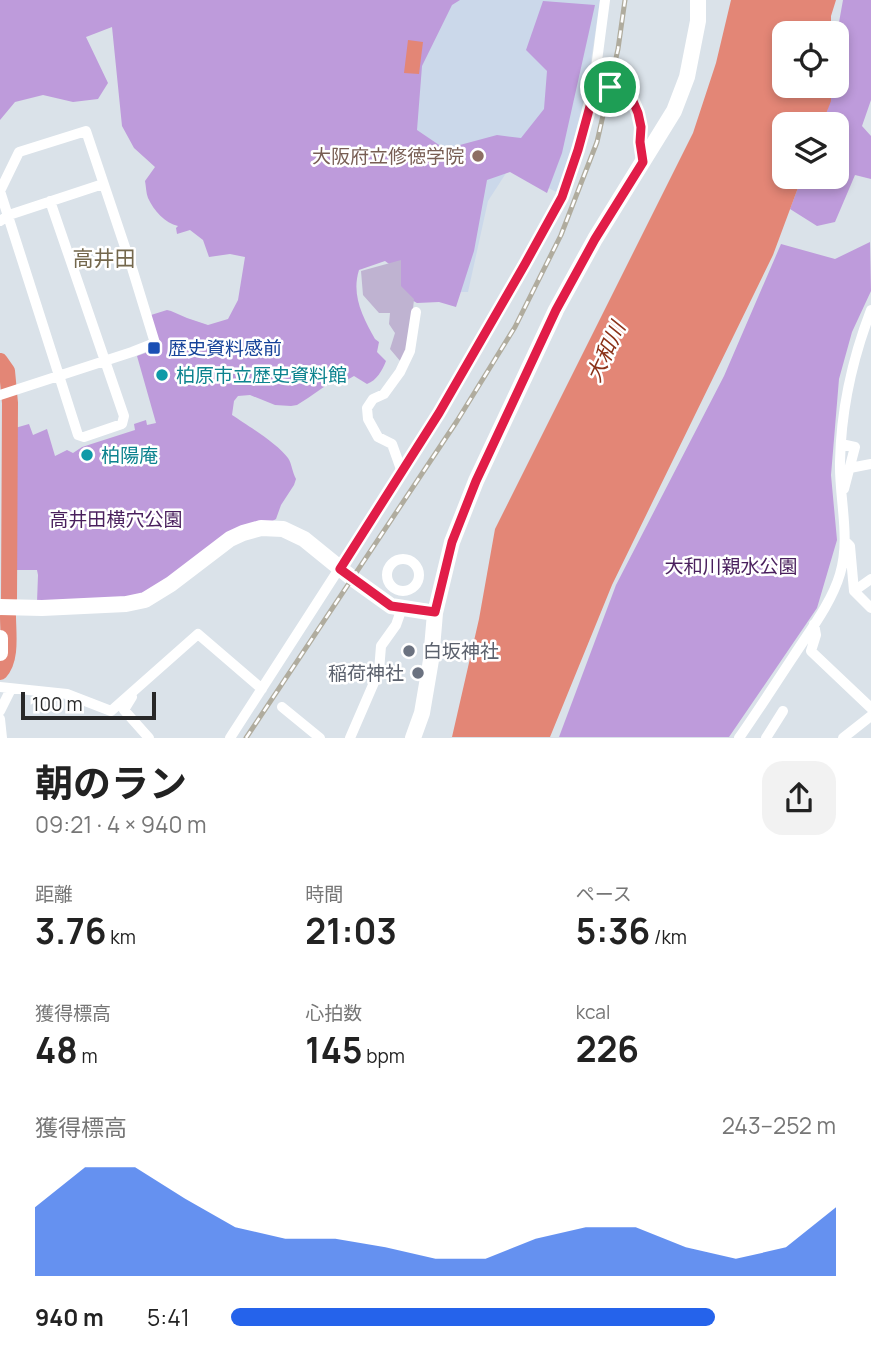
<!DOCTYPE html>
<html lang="ja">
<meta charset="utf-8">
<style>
:root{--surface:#fff;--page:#f2f2f2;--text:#222;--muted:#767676;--accent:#2563eb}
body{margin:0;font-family:Manrope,"Noto Sans JP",sans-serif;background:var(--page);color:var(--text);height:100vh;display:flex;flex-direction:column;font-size:26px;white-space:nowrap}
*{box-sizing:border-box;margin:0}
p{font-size:23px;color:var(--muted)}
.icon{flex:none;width:38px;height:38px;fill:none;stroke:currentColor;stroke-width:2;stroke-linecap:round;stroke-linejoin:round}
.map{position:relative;height:738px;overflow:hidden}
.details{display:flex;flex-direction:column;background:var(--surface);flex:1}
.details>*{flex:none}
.tools{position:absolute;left:772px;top:21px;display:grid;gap:14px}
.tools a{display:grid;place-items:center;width:77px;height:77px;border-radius:14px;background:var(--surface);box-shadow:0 4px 10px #0003;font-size:35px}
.scale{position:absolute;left:21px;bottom:18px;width:135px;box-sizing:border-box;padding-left:7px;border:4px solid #282828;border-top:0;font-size:19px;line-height:24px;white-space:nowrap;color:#282828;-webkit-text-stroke:5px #fff;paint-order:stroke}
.pin{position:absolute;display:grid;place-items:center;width:60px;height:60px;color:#fff;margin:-30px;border:4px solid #fff;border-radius:50%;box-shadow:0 2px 7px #0007}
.round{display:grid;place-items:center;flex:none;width:74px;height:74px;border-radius:21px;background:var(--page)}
.head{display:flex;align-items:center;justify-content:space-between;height:119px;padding:0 35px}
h1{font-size:38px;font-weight:700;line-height:52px}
.stats{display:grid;grid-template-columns:repeat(3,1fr);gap:10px;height:119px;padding:7px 35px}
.stats div{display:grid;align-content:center}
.stats b{font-size:35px;font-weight:700}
.stats small{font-size:19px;font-weight:400}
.stats p{font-size:19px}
.chart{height:196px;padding:14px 35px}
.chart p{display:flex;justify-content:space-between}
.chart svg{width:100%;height:126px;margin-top:7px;fill:var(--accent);opacity:.7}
ul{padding:0 35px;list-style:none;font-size:23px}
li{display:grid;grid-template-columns:112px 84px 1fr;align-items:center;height:52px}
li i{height:18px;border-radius:9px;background:var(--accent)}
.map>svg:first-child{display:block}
.education{fill:#cbd8ea}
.green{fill:#be9bdb}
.cemetery{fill:#bfb3d1}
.water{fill:#e38676}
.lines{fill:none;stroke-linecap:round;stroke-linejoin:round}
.river{stroke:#e38676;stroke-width:16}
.street{stroke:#fff;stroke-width:10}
.secondary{stroke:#fff;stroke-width:16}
.rail-casing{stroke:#b0ac9e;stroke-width:5}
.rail{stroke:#fff;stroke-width:2.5;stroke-dasharray:8;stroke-linecap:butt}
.route-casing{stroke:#fff;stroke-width:14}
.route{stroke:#e11d48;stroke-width:9}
.education-dot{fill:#8d6e63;stroke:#fff;stroke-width:2.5}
.transit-dot{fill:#1a4fb4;stroke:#fff;stroke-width:2.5}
.culture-dot{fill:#0f9aa8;stroke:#fff;stroke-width:2.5}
.worship-dot{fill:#6b7280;stroke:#fff;stroke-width:2.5}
.labels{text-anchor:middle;stroke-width:5;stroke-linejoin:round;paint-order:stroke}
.education-label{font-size:19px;fill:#785e54;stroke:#fff;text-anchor:end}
.transit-label{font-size:19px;fill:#164399;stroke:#fff;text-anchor:start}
.culture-label{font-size:19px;fill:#0d838f;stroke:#fff;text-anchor:start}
.park-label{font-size:19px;fill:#491f5d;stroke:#fff}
.worship-label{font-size:19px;fill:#5b616d;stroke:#fff;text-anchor:start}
.neighbourhood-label{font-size:21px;fill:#74684d;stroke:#fff}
.water-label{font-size:21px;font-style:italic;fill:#8b3219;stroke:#fff}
</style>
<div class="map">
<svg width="871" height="738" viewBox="0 0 871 738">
<rect width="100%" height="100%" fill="#dae2e9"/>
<path class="education" d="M277 0H600L587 88 563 180 556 192 510 167 488 201 468 292H416Z"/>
<path class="green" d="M0 0H460L452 5 422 66 417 130 445 149 497 135 521 138 544 109 547 71 526 50 543 1 595 5 562 153 547 193 510 172 487 180 474 251 456 307 439 302 417 303 399 293 396 269 385 261 359 270C351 295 363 318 375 339L379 342 377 352 386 361C382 371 377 380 367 384L354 376 347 380 337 376 331 382 308 398 297 405 291 406 275 405 250 395 238 396 234 401 232 415C247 425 278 444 288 458 292 464 292 472 296 479L294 485 281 505 276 519 157 586 135 596 37 602 38 575 37 570H16L14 501 16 470 15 428 29 424 33 435 47 429 55 456 67 450 73 453 82 447 135 430 134 424 146 420 147 425 156 423 137 356 159 348 151 315 167 310 171 311 187 318 208 325 228 319 238 300 245 257 230 254 209 257 203 240 190 230 177 234 176 228 178 226C165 223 154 211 148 198 146 193 146 186 145 181L155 167 134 148 122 126 112 27 86 37 108 83 98 99 73 102 43 95 15 102 0 120Z
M843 0H871V100L862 126 871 136V179L855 175 835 222 817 226 790 209 802 177H836V124H822L827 111 830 86H836V39Z
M870 242 871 291 852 332 839 379 831 475 837 540 817 608 729 737H559L616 585 724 376 781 244 835 259Z"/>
<path class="cemetery" d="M401 260V286L414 299 409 349 401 362 390 349 395 333 389 324 390 313H379L363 295 361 271Z"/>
<path class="water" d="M731 0H836L831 16V33H784V86H831V101L822 124H784V177H802L773 255 612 585 550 737H452L479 619 495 529 693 133 716 63Z
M408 40 423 42 419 74 404 73Z"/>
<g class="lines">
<path class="river" d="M0 361 7 371 10 403 9 599
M0 672C12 659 8 633 8 616"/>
<path class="street" d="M593 82C618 91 639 96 641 127 642 138 641 149 643 160
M0 191 78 435 84 437 122 424 124 416 50 201
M0 191 19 152 86 131 132 268 155 343 132 352 0 395
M0 221 9 215 103 184
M841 444 855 447 844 489
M850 468 871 464
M402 472 392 444 378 437 368 419 367 408 373 399 384 394 400 372 410 351 416 312
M847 543 850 546 854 591 871 608
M387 575a16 16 0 1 1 32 0a16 16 0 1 1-32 0Z
M854 591 871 579
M814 624 816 635 811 651 871 708
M0 687 67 694 111 711 198 634 262 689
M132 697 124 710 149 738
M282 707 320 738
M0 711 11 689
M0 719 2 738
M230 738 431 426 525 264 562 197 578 150 592 99 605 0
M350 738 379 671 381 646 396 625 402 608
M739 738C758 711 775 684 793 657 809 632 832 602 840 574 851 537 839 499 840 462 841 411 853 357 871 310
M766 738 783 711
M843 738 871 716"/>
<path class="secondary" d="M0 607 42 608 126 604 145 600 171 584 230 539 243 533 261 528 283 529 304 539 352 578 391 606 435 613
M0 638V653
M413 738 422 713 431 660 435 613 452 542 476 481 556 310 595 239 674 111 687 77 698 21V0"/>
<g class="rail-casing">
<path id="rail" d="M246 738 457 421 515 327 561 235 597 142 618 49 625 0"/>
</g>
<use href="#rail" class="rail"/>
</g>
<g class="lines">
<g class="route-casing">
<path id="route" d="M593 82 610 87 632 99 638 113 641 127 640 142 643 162 595 239 556 310 476 481 452 542 435 612 391 606 340 569 439 413 525 264 562 197 578 150 592 99Z"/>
</g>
<use href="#route" class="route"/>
</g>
<circle class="education-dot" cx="478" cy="156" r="7"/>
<rect class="transit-dot" x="147" y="341" width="14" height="14" rx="3.5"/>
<g class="culture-dot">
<circle cx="162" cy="375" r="7"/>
<circle cx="87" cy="455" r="7"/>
</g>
<g class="worship-dot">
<circle cx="409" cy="651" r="7"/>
<circle cx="418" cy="673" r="7"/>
</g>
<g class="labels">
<g class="education-label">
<text x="464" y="163">大阪府立修徳学院</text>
</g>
<g class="transit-label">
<text x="168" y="355">歴史資料感前</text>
</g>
<g class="culture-label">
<text x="176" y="382">柏原市立歴史資料館</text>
<text x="101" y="462">柏陽庵</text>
</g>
<g class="park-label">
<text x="116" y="526">高井田横穴公園</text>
<text x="731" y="573">大和川親水公園</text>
</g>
<g class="worship-label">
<text x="423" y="658">白坂神社</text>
<text x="404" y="680" text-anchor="end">稲荷神社</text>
</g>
<g class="neighbourhood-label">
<text x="104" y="266">高井田</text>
</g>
<g class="water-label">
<text transform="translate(606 352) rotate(-65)" y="7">大和川</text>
</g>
</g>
</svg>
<div class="tools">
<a><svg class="icon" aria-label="locate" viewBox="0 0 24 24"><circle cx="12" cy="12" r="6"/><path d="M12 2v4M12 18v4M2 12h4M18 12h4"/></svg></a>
<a><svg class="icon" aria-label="layers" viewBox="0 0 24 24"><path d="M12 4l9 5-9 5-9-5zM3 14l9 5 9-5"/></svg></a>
</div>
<div class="scale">100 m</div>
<div class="pin" style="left:610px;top:87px;background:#1e9e55"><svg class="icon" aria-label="arrive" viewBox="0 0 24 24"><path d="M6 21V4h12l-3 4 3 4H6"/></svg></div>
</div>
<section class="details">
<div class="head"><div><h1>朝のラン</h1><p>09:21 · 4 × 940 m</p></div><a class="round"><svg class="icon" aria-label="share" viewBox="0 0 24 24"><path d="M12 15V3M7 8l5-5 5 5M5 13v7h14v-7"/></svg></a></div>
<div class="stats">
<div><p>距離</p><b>3.76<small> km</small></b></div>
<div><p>時間</p><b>21:03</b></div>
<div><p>ペース</p><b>5:36<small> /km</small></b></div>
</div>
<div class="stats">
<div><p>獲得標高</p><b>48<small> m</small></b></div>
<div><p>心拍数</p><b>145<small> bpm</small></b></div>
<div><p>kcal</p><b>226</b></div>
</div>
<div class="chart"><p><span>獲得標高</span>243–252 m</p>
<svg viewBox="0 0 160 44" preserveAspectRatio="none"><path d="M0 44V20L10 6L20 6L30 17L40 27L50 31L60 31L70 34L80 38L90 38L100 31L110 27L120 27L130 34L140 38L150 34L160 20V44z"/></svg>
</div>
<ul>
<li><b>940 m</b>5:41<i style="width:80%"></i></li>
</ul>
</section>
